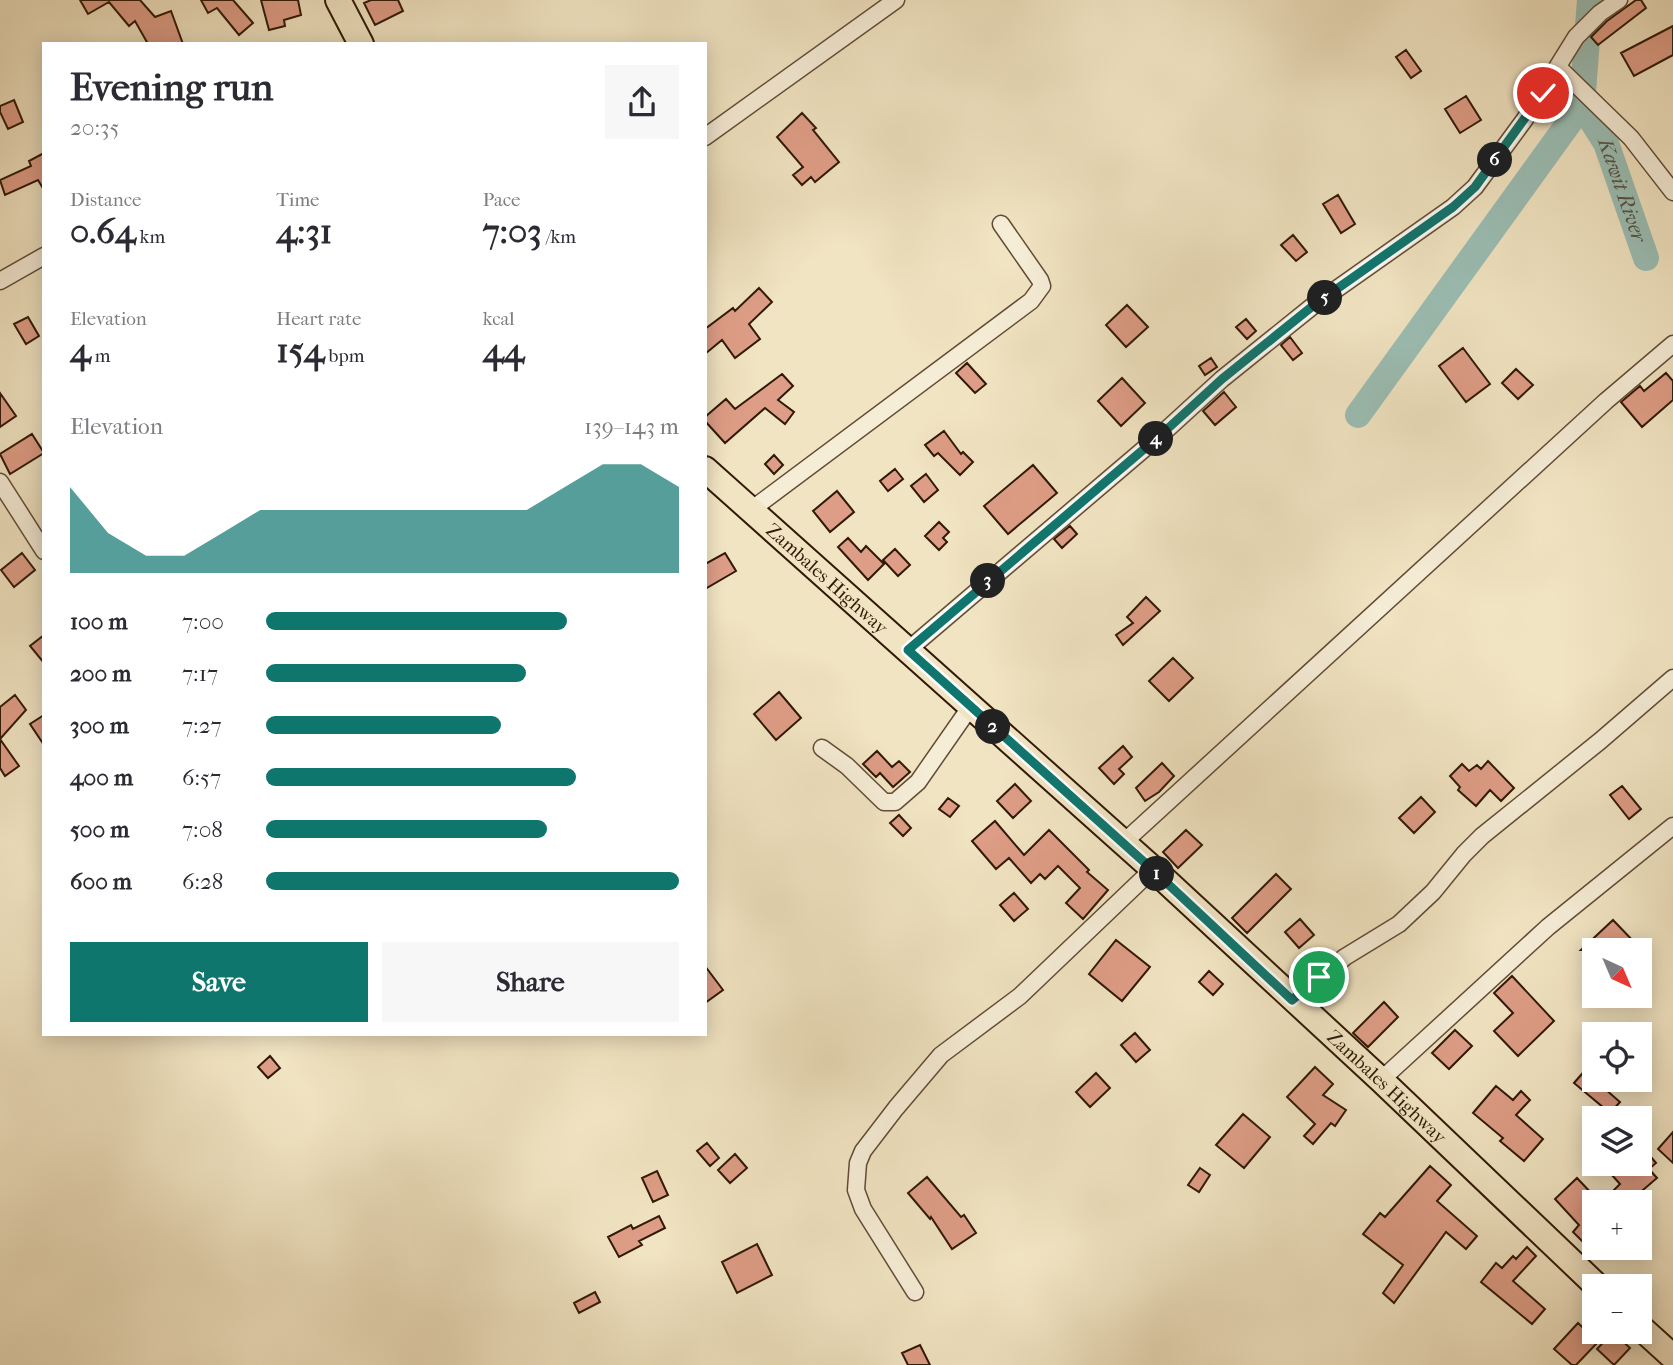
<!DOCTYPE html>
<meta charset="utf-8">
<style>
:root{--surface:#fff;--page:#f7f7f7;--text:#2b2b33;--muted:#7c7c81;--accent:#0f766e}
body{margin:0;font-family:"IM FELL French Canon",serif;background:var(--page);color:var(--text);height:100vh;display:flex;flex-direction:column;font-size:26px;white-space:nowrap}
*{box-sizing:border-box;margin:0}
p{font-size:23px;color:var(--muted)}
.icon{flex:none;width:38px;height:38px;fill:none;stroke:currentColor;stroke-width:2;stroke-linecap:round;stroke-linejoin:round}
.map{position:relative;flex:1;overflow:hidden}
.side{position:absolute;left:42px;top:42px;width:665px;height:994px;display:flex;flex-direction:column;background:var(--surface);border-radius:0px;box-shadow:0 4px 18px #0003}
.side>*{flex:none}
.needle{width:46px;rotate:136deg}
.tools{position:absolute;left:1582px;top:938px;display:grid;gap:14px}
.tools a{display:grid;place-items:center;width:70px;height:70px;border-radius:0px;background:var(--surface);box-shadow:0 4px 18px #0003;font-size:35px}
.pin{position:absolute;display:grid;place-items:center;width:60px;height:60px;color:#fff;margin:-30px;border:4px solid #fff;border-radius:50%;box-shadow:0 2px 7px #0007}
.km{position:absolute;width:35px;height:35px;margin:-18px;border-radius:50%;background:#222;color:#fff;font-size:19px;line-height:35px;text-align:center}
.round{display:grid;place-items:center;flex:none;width:74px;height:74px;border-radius:0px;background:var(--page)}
.overview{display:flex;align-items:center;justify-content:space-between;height:119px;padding:0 28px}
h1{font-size:38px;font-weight:700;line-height:52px}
.stats{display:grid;grid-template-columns:repeat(3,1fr);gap:10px;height:119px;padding:7px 28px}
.stats div{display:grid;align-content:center}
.stats b{font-size:35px;font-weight:700}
.stats small{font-size:19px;font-weight:400}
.stats p{font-size:19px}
.chart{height:196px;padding:14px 28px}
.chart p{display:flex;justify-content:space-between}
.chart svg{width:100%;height:126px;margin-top:7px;fill:var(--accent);opacity:.7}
.action{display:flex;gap:14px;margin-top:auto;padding:14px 28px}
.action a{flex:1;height:80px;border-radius:0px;background:var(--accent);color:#fff;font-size:28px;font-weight:700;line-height:80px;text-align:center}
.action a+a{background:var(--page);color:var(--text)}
ul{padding:0 28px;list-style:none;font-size:23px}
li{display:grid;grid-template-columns:112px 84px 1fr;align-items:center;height:52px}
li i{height:18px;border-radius:9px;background:var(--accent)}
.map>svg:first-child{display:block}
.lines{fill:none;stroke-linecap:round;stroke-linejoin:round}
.river{stroke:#9bbeb4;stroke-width:26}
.building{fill:#de9d86;stroke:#311907;stroke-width:2}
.minor-casing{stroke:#614c36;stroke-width:19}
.primary-casing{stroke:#311907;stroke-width:28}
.minor{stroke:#f6edd7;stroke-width:16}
.primary{stroke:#f1e4c2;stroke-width:24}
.route-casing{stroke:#fff;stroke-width:14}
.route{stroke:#0f766e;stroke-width:9}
.labels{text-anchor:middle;stroke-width:7;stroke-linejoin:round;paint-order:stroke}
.street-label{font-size:19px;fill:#311907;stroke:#f6edd7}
.water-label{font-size:21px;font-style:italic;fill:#565344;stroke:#f6edd7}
</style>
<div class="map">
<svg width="1673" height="1365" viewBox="0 0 1673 1365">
<rect width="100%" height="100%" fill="#f1e4c2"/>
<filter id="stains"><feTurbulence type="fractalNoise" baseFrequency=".00286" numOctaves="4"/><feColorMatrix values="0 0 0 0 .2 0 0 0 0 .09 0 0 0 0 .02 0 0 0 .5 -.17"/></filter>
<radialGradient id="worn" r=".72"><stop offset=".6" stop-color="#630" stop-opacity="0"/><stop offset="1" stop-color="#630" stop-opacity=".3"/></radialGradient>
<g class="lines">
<g class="river">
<path id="s1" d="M1590 0 1582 105 1606 143 1646 258"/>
<path d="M1358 415 1582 105"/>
</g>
</g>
<path class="building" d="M80 0H140L155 17 171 11 183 44H148L135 21 129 26 109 2 88 14Z
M201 0H233L253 23 239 35 217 8 208 13Z
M261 0H298L301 15 284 20 285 26 269 30Z
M371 0H398L403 11 375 25 364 3Z
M1636 0H1641L1646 8 1598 45 1591 37 1607 21Z
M1673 26V55L1634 76 1621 53Z
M1406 50 1421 71 1411 78 1396 57Z
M1466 96 1481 120 1460 133 1445 109Z
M14 100 23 122 8 129 0 112V106Z
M802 113 816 128 813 130 839 162 815 182 811 177 802 185 793 175 803 167 777 137Z
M44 153V190L38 180 5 195 0 180 31 166 29 161Z
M1338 195 1355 224 1341 233 1323 204Z
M1293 235 1307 252 1296 261 1281 245Z
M759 288 772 302 749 324 760 339 735 358 722 340 705 354V329L733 308 735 311Z
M1127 305 1148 327 1126 347 1106 325Z
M28 317 39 336 26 344 14 324Z
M1246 319 1256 331 1247 339 1236 327Z
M1290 337 1302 353 1293 360 1281 345Z
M1463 348 1490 384 1466 402 1439 366Z
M1211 358 1217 367 1205 375 1199 366Z
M967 363 986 384 975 393 956 373Z
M1516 369 1533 385 1518 399 1502 383Z
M1666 373 1673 381V400L1642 427 1621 402 1640 386 1644 391Z
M782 374 793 386 778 400 794 412 785 424 765 408 725 443 705 421V417L726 399 735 409Z
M1122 378 1145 403 1121 426 1098 401Z
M1224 392 1236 407 1215 425 1203 411Z
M0 393 16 416 0 427Z
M944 431 961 454 963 452 973 462 960 475 938 453 934 456 925 445Z
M32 434 44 453 10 474 0 454Z
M774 455 783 465 774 474 765 464Z
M1033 465 1057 493 1008 534 984 506Z
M895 469 903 479 888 491 880 481Z
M926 474 938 490 924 502 911 486Z
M837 491 854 512 830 532 813 511Z
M939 522 949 532 943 538 947 542 939 550 925 536Z
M1070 526 1077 534 1062 548 1054 539Z
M848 538 861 552 866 546 884 564 868 580 838 547Z
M895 549 910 565 898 576 883 560Z
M22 553 35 570 14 587 1 570Z
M725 553 736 571 705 589V564Z
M1146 597 1160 611 1123 645 1116 635 1133 623 1127 617Z
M44 635V663L30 646Z
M1173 658 1193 678 1169 701 1149 681Z
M779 692 801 718 776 740 754 714Z
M15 695 26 710 0 739 19 766 5 776 0 768V707Z
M44 715V745L30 724Z
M1123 746 1132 757 1119 769 1124 774 1114 784 1099 768Z
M877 751 892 767 899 761 910 772 893 787 880 773 876 777 863 764Z
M1488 761 1514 788 1501 801 1490 790 1476 806 1458 790 1460 787 1450 776 1462 764 1469 771 1477 765 1481 769Z
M1162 763 1174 776 1159 792 1145 801 1136 788Z
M1015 784 1031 801 1013 818 997 801Z
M1622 786 1641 809 1629 819 1610 795Z
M1421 797 1435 812 1414 833 1399 818Z
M948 798 959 806 950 817 939 809Z
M899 815 911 828 903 836 890 823Z
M995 821 1024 855 1049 830 1089 870 1087 872 1108 890 1083 919 1066 903 1080 888 1058 866 1045 879 1040 874 1031 883 1009 858 996 869 972 841Z
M1186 830 1202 845 1178 868 1163 852Z
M1276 874 1291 889 1247 933 1232 918Z
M1014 893 1028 909 1014 921 1000 905Z
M1300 919 1314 935 1299 948 1285 932Z
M1613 920 1637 945 1631 950H1581Z
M1116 940 1150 967 1122 1001 1089 974Z
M705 966 723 990 705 1003Z
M1209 971 1223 984 1213 995 1199 982Z
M1512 976 1554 1021 1518 1056 1494 1031 1513 1013 1494 993Z
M1384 1002 1398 1017 1368 1047 1353 1033Z
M1455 1030 1472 1046 1449 1069 1432 1053Z
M1135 1033 1150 1050 1136 1062 1121 1045Z
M270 1056 280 1068 268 1078 258 1067Z
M1315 1067 1333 1084 1323 1095 1346 1110 1335 1126 1331 1123 1313 1144 1304 1136 1315 1124 1287 1097Z
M1588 1067 1594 1072V1080H1613L1605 1089 1620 1102 1610 1113 1574 1083Z
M1096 1073 1110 1088 1090 1107 1076 1092Z
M1496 1086 1513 1100 1521 1091 1530 1100 1516 1115 1543 1139 1524 1161 1500 1141 1503 1138 1473 1113Z
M1243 1114 1270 1137 1244 1168 1216 1145Z
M1673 1132V1163L1658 1149Z
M707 1143 719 1158 710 1166 697 1151Z
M1640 1144 1656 1163 1649 1169 1657 1178 1629 1202H1602L1620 1184 1602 1164H1640Z
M735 1154 747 1168 730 1183 718 1170Z
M1430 1166 1451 1185 1437 1201 1477 1236 1466 1249 1446 1232 1394 1303 1383 1293 1403 1265 1363 1234 1380 1213 1385 1217Z
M1200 1168 1210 1175 1199 1192 1188 1185Z
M657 1171 668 1195 653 1202 642 1178Z
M927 1177 961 1217 964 1215 976 1233 952 1249 931 1217 930 1219 908 1193Z
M1577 1178 1594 1196V1238L1586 1245 1573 1232 1579 1225 1555 1199Z
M659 1216 665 1228 639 1241 642 1245 619 1257 608 1237 631 1225 633 1229Z
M757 1244 772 1275 737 1293 722 1262Z
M1527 1247 1536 1256 1513 1281 1545 1309 1532 1324 1481 1282 1496 1263 1502 1268 1513 1256 1516 1259Z
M595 1292 600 1302 579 1313 574 1303Z
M1578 1323 1598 1342 1576 1365H1572L1554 1349Z
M1613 1332 1630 1348 1614 1365 1597 1349Z
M920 1345 930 1365H908L902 1353Z"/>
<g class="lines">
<g class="minor-casing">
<path id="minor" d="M1558 67 1631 138 1673 192
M705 137 896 0
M0 281 44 256
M0 482 44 551
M751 510 1031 301 1042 286 1040 280 1001 224
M908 650 1164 432 1222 379 1314 305 1453 207 1475 187 1525 119 1576 37 1600 13 1619 0
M822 748 847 766 884 802H895L918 782 971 706
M1123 843 1606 401 1673 344
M1292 1000 1345 957 1399 924 1433 892 1464 854 1482 836 1600 741 1673 678
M1381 1080 1548 927 1673 826
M915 1292 863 1209 856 1190 858 1163 863 1151 896 1108 941 1055 1020 996 1153 869"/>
</g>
<g class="primary-casing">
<g id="primary">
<path d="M338 0 361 44"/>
<path id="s2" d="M705 469 1153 869 1381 1080 1597 1286"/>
<path d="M1640 1327 1673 1357"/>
</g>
</g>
<use href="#minor" class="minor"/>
<use href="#primary" class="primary"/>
</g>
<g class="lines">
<g class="route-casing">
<path id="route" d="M1319 977 1292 1000 1153 870 908 650 1164 432 1222 379 1314 305 1453 207 1475 187 1543 93"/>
</g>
<use href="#route" class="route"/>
</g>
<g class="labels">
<g class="street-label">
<text dy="7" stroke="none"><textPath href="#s2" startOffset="164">Zambales Highway</textPath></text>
<text dy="7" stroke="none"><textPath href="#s2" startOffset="920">Zambales Highway</textPath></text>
</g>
<g class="water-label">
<text dy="7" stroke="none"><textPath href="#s1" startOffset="200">Kawit River</textPath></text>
</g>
</g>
<rect width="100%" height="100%" filter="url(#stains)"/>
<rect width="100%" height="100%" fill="url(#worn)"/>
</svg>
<div class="tools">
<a><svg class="needle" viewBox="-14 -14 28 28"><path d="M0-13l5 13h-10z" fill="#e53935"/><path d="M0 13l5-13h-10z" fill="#7c7c81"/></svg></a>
<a><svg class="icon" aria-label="locate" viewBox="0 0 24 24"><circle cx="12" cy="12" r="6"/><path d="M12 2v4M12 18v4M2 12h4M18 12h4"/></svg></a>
<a><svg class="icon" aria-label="layers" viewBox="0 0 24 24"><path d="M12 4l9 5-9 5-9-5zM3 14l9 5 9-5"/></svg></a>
<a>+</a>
<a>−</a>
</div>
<div class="pin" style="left:1319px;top:977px;background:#1e9e55"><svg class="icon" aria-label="arrive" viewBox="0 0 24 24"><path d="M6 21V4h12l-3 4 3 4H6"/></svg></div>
<div class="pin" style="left:1543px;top:93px;background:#d93025"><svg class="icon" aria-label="check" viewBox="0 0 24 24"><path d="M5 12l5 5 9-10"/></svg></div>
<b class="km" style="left:1157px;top:874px">1</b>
<b class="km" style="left:993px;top:727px">2</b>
<b class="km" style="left:988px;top:581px">3</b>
<b class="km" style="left:1156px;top:439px">4</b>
<b class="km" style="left:1325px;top:298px">5</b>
<b class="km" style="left:1495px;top:160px">6</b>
<section class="side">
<div class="overview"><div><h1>Evening run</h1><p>20:35</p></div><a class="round"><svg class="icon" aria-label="share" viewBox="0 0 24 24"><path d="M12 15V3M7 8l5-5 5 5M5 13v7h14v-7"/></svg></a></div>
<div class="stats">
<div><p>Distance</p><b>0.64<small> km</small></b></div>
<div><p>Time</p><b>4:31</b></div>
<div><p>Pace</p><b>7:03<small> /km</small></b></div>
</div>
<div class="stats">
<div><p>Elevation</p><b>4<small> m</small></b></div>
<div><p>Heart rate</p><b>154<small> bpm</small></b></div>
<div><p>kcal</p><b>44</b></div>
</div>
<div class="chart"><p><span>Elevation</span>139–143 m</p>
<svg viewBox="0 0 160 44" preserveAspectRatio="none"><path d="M0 44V14L10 30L20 38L30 38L40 30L50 22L60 22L70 22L80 22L90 22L100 22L110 22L120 22L130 14L140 6L150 6L160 14V44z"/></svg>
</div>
<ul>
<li><b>100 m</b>7:00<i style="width:73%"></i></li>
<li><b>200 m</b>7:17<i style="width:63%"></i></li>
<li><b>300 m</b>7:27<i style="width:57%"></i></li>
<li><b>400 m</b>6:57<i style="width:75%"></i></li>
<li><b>500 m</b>7:08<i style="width:68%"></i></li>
<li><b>600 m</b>6:28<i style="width:100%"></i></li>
</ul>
<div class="action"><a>Save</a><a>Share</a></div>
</section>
</div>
